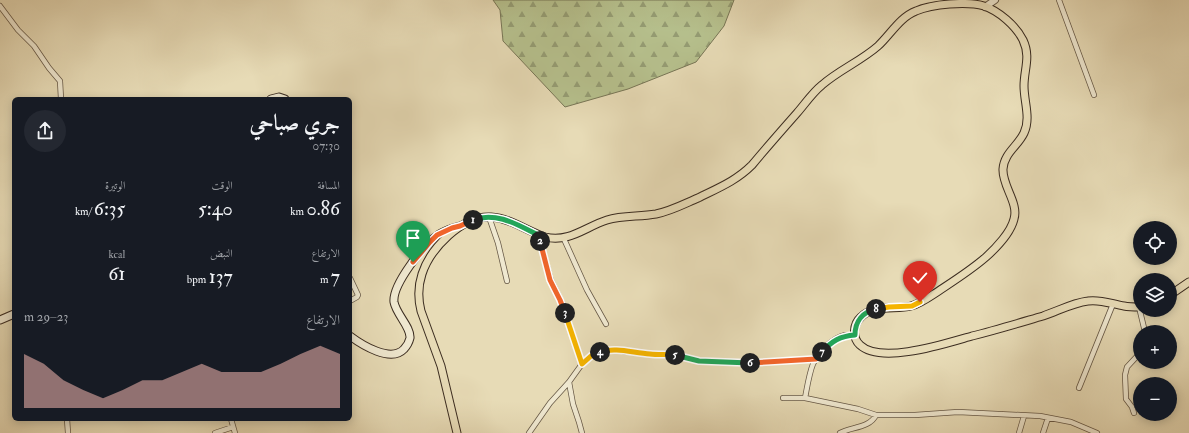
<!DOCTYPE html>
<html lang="ar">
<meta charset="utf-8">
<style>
:root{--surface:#171b24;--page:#242831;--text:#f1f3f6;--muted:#9ea1a6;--accent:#c59692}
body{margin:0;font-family:"IM FELL Double Pica",Amiri,serif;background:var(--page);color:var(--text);direction:rtl;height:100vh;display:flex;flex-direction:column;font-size:15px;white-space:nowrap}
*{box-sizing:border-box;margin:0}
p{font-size:13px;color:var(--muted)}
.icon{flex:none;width:22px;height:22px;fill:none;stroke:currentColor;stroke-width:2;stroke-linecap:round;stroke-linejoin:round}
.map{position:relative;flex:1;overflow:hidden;direction:ltr}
.details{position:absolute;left:12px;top:97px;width:340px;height:324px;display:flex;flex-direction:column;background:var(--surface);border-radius:6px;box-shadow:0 2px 10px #0003;direction:rtl}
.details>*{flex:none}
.controls{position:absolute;left:1133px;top:221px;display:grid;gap:8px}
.controls a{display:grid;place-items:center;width:44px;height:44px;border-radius:50%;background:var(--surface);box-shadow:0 2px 10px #0003;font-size:20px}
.pin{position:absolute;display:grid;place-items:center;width:34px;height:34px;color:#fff;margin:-41px -17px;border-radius:50% 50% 50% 0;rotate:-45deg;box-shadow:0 0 4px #0007}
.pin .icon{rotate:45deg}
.km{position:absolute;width:20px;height:20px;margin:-10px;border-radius:50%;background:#222;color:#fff;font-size:11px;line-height:20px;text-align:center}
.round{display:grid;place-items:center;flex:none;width:42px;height:42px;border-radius:21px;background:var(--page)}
.overview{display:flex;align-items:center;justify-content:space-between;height:68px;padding:0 12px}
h1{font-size:22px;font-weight:600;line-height:30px}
.stats{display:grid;grid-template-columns:repeat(3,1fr);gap:6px;height:68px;padding:4px 12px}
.stats div{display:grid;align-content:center}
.stats b{font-size:20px;font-weight:600}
.stats small{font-size:11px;font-weight:400}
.stats p{font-size:11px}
.chart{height:112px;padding:8px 12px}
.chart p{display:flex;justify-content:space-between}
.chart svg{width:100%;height:72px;margin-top:4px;fill:var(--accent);opacity:.7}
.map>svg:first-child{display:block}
.forest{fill:url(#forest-firs);stroke:#787656}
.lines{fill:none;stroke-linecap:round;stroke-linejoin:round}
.minor-casing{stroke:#665846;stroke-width:6}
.tertiary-casing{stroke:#665846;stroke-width:8}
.secondary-casing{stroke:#3b2c20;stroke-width:9}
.primary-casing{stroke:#3b2c20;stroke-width:9}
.minor{stroke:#efe8d0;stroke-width:4.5}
.tertiary{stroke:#efe8d0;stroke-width:6}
.secondary{stroke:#efe8d0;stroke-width:7}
.primary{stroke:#e7dbb6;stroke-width:7}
.split-1-casing{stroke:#fff;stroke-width:8}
.split-2-casing{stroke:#fff;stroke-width:8}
.split-3-casing{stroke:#fff;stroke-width:8}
.split-4-casing{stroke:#fff;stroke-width:8}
.split-5-casing{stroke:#fff;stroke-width:8}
.split-6-casing{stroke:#fff;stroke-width:8}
.split-7-casing{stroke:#fff;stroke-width:8}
.split-8-casing{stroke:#fff;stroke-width:8}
.split-9-casing{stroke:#fff;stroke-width:8}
.split-1{stroke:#f0652b;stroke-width:5}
.split-2{stroke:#22a559;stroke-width:5}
.split-3{stroke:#f0652b;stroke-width:5}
.split-4{stroke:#f5b400;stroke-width:5}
.split-5{stroke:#f5b400;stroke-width:5}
.split-6{stroke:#22a559;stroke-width:5}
.split-7{stroke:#f0652b;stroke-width:5}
.split-8{stroke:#22a559;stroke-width:5}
.split-9{stroke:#f5b400;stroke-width:5}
</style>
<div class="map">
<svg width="1189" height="433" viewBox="0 0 1189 433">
<defs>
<pattern id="forest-firs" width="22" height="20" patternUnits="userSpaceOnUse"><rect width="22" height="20" fill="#b6c08d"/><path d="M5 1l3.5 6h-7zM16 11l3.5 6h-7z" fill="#959c73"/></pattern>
</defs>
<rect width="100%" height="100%" fill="#e7dbb6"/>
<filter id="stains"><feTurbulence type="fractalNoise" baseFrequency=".005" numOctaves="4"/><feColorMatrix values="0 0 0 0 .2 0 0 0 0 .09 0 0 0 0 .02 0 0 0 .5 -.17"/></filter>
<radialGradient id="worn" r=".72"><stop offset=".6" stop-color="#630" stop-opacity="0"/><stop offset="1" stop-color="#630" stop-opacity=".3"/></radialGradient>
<path class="forest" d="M493 0H734L724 26 696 62 628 89 565 107 503 41 500 10Z"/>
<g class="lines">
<g class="minor-casing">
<path id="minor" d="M1059 0 1094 95
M0 6 18 30 34 46 49 68 60 81 61 99
M489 217 498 243 507 281
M538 235 551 280 563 305 582 364
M564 239 587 290 606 324
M350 278 358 295 357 297 350 301
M1139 307 1145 332
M569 382 573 404 579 422 582 433
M1079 388 1113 304
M783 398H805L858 409 876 415H915L958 412 1040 416 1071 422 1097 433
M805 398C807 388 809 374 813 364 818 353 832 338 845 335 848 335 852 335 855 335
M1134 413 1132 407 1126 399 1125 375 1127 367 1140 353
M67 419 68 433
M231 419 235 433
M215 433 233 427
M529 433 550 403 569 382 582 364 591 356 601 352 612 350 651 354H670L699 361 750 363 816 359
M840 433C851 427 870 428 876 415
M1019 433 1024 416
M1043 433 1048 418"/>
</g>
<g class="tertiary-casing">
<path id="tertiary" d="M985 7 995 0"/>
</g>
<g class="secondary-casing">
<path id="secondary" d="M271 99 279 97 285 99
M0 320 14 314
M350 336C362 345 391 363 404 349 407 346 409 342 410 338 411 327 396 314 394 302 392 285 424 244 438 235 445 230 452 228 460 226"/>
</g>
<g class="primary-casing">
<path id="primary" d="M1170 295 1189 282
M457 433 441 366 421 311C418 299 418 286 422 274 430 249 462 215 491 217 510 218 527 231 545 237 569 243 585 227 607 220 623 215 639 217 656 214 671 211 684 204 698 198 718 188 736 181 752 165 767 147 782 130 797 113 805 104 812 93 822 85 839 70 861 61 878 46 890 35 900 17 916 11 932 4 967 1 984 6 999 11 1016 26 1023 40 1031 57 1024 69 1024 86 1024 102 1031 118 1024 133 1018 146 1004 153 1003 169 1002 186 1019 203 1014 219 1011 232 996 248 986 257 970 271 952 282 934 294 928 298 919 304 911 306 896 310 873 304 861 317 853 324 852 338 860 345 881 365 947 343 972 336 996 330 1019 323 1043 316 1058 311 1072 303 1088 301 1100 299 1112 304 1124 306 1129 307 1135 307 1140 307"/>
</g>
<use href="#minor" class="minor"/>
<use href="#tertiary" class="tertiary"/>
<use href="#secondary" class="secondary"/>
<use href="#primary" class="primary"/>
</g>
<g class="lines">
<g class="split-1-casing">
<path id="split-1" d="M413 262 430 242 437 235 452 228 460 226 473 220"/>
</g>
<g class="split-2-casing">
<path id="split-2" d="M473 220C496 211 518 225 538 235L540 241"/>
</g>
<g class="split-3-casing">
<path id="split-3" d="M540 241 550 280 560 300 565 313"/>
</g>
<g class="split-4-casing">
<path id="split-4" d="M565 313 582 364 591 356 600 352"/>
</g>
<g class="split-5-casing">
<path id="split-5" d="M600 352C616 347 633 353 650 354 658 355 667 354 675 355"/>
</g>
<g class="split-6-casing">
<path id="split-6" d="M675 355 699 361 750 363"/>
</g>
<g class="split-7-casing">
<path id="split-7" d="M750 363 816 359 822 352"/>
</g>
<g class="split-8-casing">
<path id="split-8" d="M822 352C832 341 840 336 855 335 855 321 863 312 876 309"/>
</g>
<g class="split-9-casing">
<path id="split-9" d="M876 309 889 307 912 306 920 302"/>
</g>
<use href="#split-1" class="split-1"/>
<use href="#split-2" class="split-2"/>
<use href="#split-3" class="split-3"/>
<use href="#split-4" class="split-4"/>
<use href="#split-5" class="split-5"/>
<use href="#split-6" class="split-6"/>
<use href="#split-7" class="split-7"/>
<use href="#split-8" class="split-8"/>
<use href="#split-9" class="split-9"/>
</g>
<rect width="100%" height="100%" filter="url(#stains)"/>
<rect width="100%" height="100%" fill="url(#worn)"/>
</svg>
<div class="controls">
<a><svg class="icon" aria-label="locate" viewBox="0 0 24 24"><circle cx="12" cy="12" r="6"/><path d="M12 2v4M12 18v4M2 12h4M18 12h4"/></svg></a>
<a><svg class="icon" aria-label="layers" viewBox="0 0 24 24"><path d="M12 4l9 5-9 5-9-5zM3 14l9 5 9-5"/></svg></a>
<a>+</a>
<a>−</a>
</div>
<div class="pin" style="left:413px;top:262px;background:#1e9e55"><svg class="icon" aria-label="arrive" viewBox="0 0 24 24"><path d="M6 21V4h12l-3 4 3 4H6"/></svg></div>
<div class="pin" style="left:920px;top:302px;background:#d93025"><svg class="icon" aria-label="check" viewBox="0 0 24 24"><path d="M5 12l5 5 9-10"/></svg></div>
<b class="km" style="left:473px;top:220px">1</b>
<b class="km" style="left:540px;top:241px">2</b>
<b class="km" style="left:565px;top:313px">3</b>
<b class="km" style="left:600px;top:352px">4</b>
<b class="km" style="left:675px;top:355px">5</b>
<b class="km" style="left:750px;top:363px">6</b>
<b class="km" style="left:822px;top:352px">7</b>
<b class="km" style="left:876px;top:309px">8</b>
<section class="details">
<div class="overview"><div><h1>جري صباحي</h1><p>07:30</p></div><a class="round"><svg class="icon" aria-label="share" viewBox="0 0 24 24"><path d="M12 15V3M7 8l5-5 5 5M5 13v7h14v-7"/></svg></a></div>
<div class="stats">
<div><p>المسافة</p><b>0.86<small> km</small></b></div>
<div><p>الوقت</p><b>5:40</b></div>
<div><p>الوتيرة</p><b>6:35<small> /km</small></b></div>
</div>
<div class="stats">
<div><p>الارتفاع</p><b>7<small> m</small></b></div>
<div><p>النبض</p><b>137<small> bpm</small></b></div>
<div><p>kcal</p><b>61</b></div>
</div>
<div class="chart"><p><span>الارتفاع</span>23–29 m</p>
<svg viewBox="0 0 160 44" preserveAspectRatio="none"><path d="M0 44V11L10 17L20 27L30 33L40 38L50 33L60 27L70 27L80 22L90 17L100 22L110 22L120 22L130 17L140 11L150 6L160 11V44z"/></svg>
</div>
</section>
</div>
